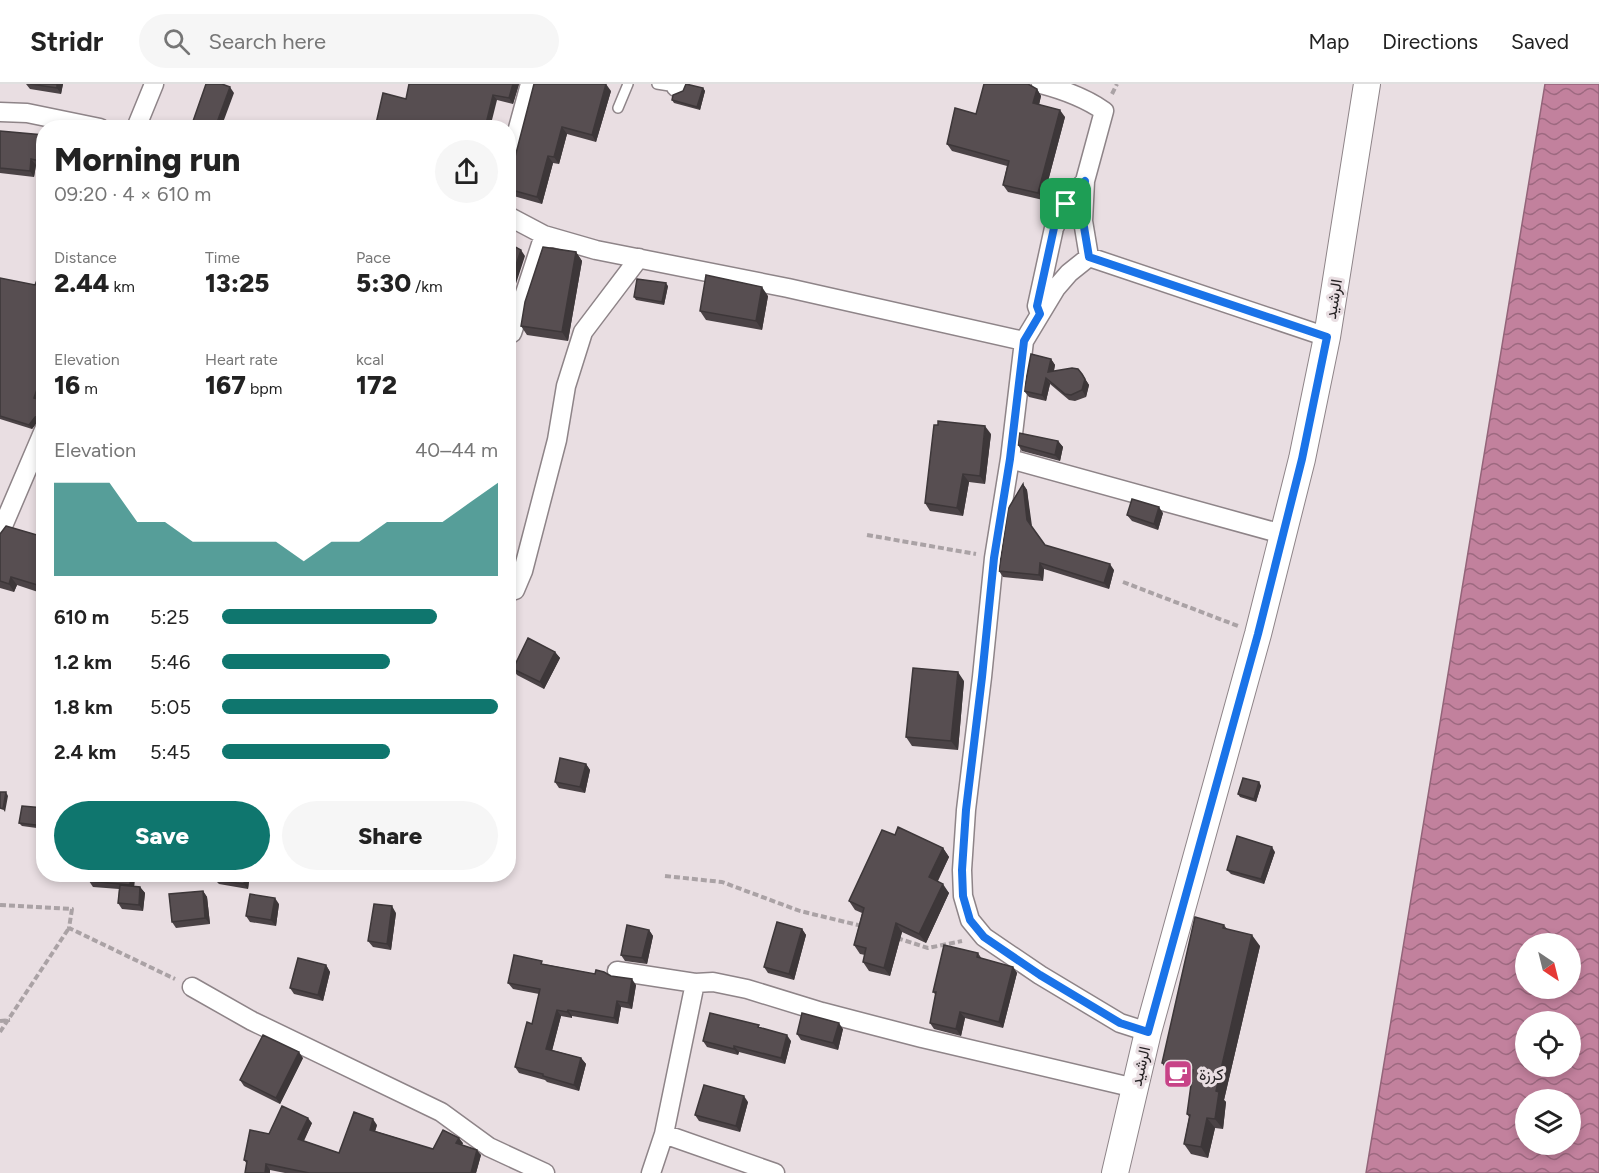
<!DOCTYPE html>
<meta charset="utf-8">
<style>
:root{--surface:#fff;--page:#f6f6f6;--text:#222;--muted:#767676;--line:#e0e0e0;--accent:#0f766e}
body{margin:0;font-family:Figtree,Vazirmatn,sans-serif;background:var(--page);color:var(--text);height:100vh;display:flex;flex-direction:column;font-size:22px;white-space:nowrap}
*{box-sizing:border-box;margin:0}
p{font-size:20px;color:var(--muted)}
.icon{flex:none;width:33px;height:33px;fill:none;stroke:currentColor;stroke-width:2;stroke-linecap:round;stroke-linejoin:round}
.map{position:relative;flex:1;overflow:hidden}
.panel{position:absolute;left:36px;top:36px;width:480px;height:762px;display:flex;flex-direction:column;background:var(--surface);border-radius:24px;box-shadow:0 3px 9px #0003}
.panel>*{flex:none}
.needle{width:39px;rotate:145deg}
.tools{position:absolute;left:1515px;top:849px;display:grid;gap:12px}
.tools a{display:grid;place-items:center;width:66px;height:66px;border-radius:50%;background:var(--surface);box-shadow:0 3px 9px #0003;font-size:30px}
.pin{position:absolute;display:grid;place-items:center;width:51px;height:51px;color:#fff;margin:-26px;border-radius:12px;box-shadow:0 3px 9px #0006}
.round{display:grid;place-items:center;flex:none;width:63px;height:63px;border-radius:32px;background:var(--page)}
.overview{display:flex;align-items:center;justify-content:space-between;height:102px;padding:0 18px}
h1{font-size:33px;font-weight:800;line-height:45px}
.figures{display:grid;grid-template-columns:repeat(3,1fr);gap:9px;height:102px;padding:6px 18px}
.figures div{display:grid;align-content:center}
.figures b{font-size:26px;font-weight:800}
.figures small{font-size:16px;font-weight:400}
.figures p{font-size:16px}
.chart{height:168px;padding:12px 18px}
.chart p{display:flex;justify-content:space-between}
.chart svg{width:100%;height:108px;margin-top:6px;fill:var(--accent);opacity:.7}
.primary-button{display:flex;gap:12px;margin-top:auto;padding:12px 18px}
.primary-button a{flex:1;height:69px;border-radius:36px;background:var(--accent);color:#fff;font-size:24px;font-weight:800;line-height:69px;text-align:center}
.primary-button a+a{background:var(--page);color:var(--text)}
ul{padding:0 18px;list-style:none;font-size:20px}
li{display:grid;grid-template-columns:96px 72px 1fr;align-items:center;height:45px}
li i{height:15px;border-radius:8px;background:var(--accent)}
header{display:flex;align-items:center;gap:36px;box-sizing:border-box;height:84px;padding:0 30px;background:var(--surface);border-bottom:2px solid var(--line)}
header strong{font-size:28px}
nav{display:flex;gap:33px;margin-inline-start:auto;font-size:21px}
.search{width:420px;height:54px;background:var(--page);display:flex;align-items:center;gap:15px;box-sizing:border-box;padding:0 21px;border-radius:33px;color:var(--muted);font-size:22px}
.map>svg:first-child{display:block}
.water{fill:url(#water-waves);stroke:#936479;stroke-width:1.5;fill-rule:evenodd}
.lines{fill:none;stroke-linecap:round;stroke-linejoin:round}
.lane-casing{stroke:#8e8488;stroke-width:12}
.street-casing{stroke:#8e8488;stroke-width:21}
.secondary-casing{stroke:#8e8488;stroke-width:28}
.path{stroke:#aaa2a5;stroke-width:4;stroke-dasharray:6 3;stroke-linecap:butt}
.lane{stroke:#fff;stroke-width:9}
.street{stroke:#fff;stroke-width:18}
.secondary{stroke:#fff;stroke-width:26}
.wall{fill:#4b4346}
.shaded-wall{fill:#3d3739}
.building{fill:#574e51;stroke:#3d3739;stroke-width:1.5}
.route-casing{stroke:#fff;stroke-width:12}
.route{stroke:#1a73e8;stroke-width:8}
.labels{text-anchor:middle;stroke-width:6;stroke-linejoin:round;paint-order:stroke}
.street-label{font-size:16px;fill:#262224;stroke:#e9dee2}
.poi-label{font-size:16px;fill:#262224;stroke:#e9dee2;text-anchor:start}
</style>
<header>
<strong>Stridr</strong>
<div class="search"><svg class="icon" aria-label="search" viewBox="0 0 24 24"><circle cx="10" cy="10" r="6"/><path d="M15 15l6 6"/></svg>Search here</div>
<nav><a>Map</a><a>Directions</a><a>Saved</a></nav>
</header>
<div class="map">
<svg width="1599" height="1089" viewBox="0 0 1599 1089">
<defs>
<pattern id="water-waves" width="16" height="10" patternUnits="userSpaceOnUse" patternTransform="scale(1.5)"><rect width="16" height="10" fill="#c2819d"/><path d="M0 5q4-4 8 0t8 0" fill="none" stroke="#9d6980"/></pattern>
</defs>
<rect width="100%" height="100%" fill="#e9dee2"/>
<path class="water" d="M1545 0H1599V1089H1366ZM1526 860H1570V904H1526ZM1526 938H1570V982H1526ZM1526 1016H1570V1060H1526Z"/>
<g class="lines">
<g class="lane-casing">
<path id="lane" d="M657 0 676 3
M618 24 628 0"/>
</g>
<g class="street-casing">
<path id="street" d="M1041 0C1064 6 1084 13 1104 27L1085 97 1083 137 1089 173 1327 253
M676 3 678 0
M0 28 27 29 100 44
M136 44 154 0
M508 81 530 0
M508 132 544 151 596 166 788 204 1024 257 1010 375 1282 450
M1040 230 1037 222 1054 144 1066 119 1085 97
M512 249 544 151
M1024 257 1056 204 1069 189 1089 173
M1010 375 994 474 982 593 966 726 962 786 963 812 970 836 984 853 1040 891 1120 939 1148 948
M0 449 44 346
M508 507 515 506 523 487 557 356 566 302 583 248 639 174
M617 887 695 899 713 898 747 905 822 928 922 954 1135 1004
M192 903 252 937 441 1028 489 1063 545 1089
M664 1050 775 1089
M651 1089 664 1050 695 899"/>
</g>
<g class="secondary-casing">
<path id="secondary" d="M1115 1089 1148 948 1258 550 1302 375 1327 253 1367 0"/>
</g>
<path class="path" d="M1112 10 1117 0
M867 451 976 470
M1123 498 1238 542
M665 792 722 798 800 827 862 842
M0 821 72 825 69 844 175 895
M897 854 928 864 962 857
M0 937 10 936
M0 948 69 844"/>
<use href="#lane" class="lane"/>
<use href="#street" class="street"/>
<use href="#secondary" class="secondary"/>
</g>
<path class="wall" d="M26 0H63L61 10 30 5Z
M409 0H519L513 20 497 16 406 15Z
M703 4 705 7 700 26 674 19 672 16 683 7Z
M1037 5 1041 12 1039 20 1065 33 1043 116 1008 108 1003 101 1007 82 952 67 947 60 976 30Z
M611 7 596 58 567 50 559 80 553 79 542 120 510 111 508 109V93L510 87 508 83 514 77Z
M0 47 44 51V83L36 81 34 93 0 89Z
M576 168 582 177 568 257 527 251 521 242Z
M0 194 38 316 44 317V335L38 337 32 345 0 335Z
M668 202 664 221 636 216 634 213Z
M768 212 762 246 706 236 700 227Z
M1051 275 1055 281 1054 287 1082 290 1089 301 1086 313 1075 317 1069 316 1050 300 1046 317 1029 313 1024 307Z
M991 350 985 400 969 398 963 432 930 427 925 419Z
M1058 357 1063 363 1060 377 1022 367 1018 361Z
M1023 400 1027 406 1031 442 1045 461 1114 486 1109 505 1044 485 1043 497 1003 493 999 487Z
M1163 429 1158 446 1132 437 1127 431Z
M0 450 44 453V510L17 501 14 508 0 504Z
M555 568 560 574 544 605 517 591 513 585Z
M964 597 958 666 912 662 906 653Z
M586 680 590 686 585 709 559 704 555 698Z
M1259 698 1261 702 1256 718 1240 713 1238 710Z
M44 724V745L22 742 19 739Z
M895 751 943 764 949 773 938 797 949 809 926 859 902 848 890 892 869 887 863 878 865 871 860 870 854 861 862 829 855 826 849 817Z
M1275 768 1264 800 1231 790 1227 786Z
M58 790H135L134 802 140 803 145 809 143 827 122 825 118 819 119 805 93 803 89 797 90 796Z
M216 790H250L248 805 219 800 215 796Z
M203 807 207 813 210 840 176 844 172 838Z
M279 820 276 842 250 838 246 832Z
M396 829 391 866 373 863 368 857Z
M1224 841 1227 845 1260 862 1224 1016 1226 1018 1223 1045 1215 1044 1208 1074 1191 1070 1184 1060 1189 1033 1187 1030 1192 995 1169 990 1162 979Z
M802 845 806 851 794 896 768 889 764 883Z
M649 846 653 852 647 880 625 877 621 871Z
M978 869 982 875 1013 883 1017 889 1003 944 965 934 961 952 934 945 930 939 936 911 933 908Z
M544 880 595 890 611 892 636 901 632 925 621 923 618 940 572 932V934L561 932 552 966 581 974 586 980 579 1007 547 998 545 996 519 989 515 983 532 940 539 910 513 905 508 899Z
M326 881 330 888 323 917 294 910 290 904Z
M761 944 791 957 785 980 739 968 738 971 707 963 703 957Z
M843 945 838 966 801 956 797 950Z
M303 974 280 1020 244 1002 240 996Z
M748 1018 740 1048 699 1037 695 1031Z
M312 1039 304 1057 339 1069 377 1041 375 1047 433 1065 463 1059 462 1061 481 1071 476 1089H285L270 1086V1089H245L247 1080 244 1076 269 1050Z"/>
<path class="shaded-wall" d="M57 0H63L61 10 57 4Z
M513 0H519L513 20 509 14Z
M606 0 611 7 596 58 592 51Z
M230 3 234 9 221 44H215Z
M703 4 705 7 700 26 697 23Z
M1037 5 1041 12 1038 26 1033 19Z
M493 11 497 16 490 44H485Z
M1060 26 1065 33 1043 116 1038 109Z
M562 43 567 50 559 80 554 73Z
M548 72 553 79 542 120 537 113Z
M31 75 36 81 34 93 30 87Z
M521 166 525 172 511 215 508 211V205Z
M576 168 582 177 568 257 562 248Z
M666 199 668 202 664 221 662 218Z
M762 203 768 212 762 246 756 237Z
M1051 275 1055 281 1052 294 1048 288Z
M44 285V299L37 319 34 314Z
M1082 290 1089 301 1086 313 1082 306Z
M1046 294 1050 300 1046 317 1042 311Z
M35 333 38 337 32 345 29 341Z
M985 342 991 350 985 400 980 392Z
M1058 357 1063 363 1060 377 1055 371Z
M963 390 969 398 963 432 957 424Z
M1023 400 1027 406 1032 442 1027 436Z
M1159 423 1163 429 1158 446 1154 440Z
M1040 479 1044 485 1043 497 1039 491Z
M1110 480 1114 486 1109 505 1104 499Z
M11 493 17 501 14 508 9 500Z
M555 568 560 574 544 605 540 598Z
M958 588 964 597 958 666 951 657Z
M586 680 590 686 585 709 580 703Z
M1259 698 1261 702 1256 718 1254 715Z
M6 708 8 712 5 728 3 725Z
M1272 763 1275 768 1264 800 1261 795Z
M943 764 949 773 935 802 929 793Z
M131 790H135L134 807 130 801Z
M246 790H250L248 805 244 800Z
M943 800 949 809 926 859 919 850Z
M140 803 145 809 143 827 139 821Z
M203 807 207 813 210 840 205 834Z
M275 814 279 820 276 842 271 836Z
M392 822 396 829 391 866 387 860Z
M896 839 902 848 890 892 884 884Z
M802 845 806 851 794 896 789 890Z
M649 846 653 852 647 880 642 874Z
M1252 851 1260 862 1224 1016 1226 1018 1223 1045 1215 1035 1216 1007Z
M326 881 330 888 323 917 318 911Z
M1013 883 1017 889 1003 944 999 938Z
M632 895 636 901 632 925 628 919Z
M617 917 621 923 618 940 614 934Z
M557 926 561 932 551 971 546 965Z
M568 926 572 932V934L567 928Z
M960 928 965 934 961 952 956 945Z
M839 939 843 945 838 966 833 959Z
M787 951 791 957 785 980 781 974Z
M734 962 739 968 738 971 734 965Z
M299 968 303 974 280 1020 276 1014Z
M581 974 586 980 579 1007 574 1001Z
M744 1012 748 1018 740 1048 736 1042Z
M308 1034 312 1039 302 1060 298 1055Z
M1207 1034 1215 1044 1208 1074 1201 1063Z
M373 1035 377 1041 374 1051 370 1046Z
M459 1054 463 1059 460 1065 456 1059Z
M477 1066 481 1071 476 1089H471Z
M266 1080 270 1086V1089H265Z"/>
<path class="building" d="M30 0H57V4Z
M206 0H222L230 3 215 44H203L192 40Z
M409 0H513L509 14 493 11 485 44H375L383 9 406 15Z
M534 0H606L592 51 562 43 554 73 548 72 537 113 508 105V93L511 84 508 83 514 77Z
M686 0 703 4 697 23 672 16 673 11 683 7Z
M984 0H1028L1037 5 1033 19 1060 26 1038 109 1003 101 1009 77 947 60 955 24 976 30Z
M0 47 44 51V78L31 75 30 87 0 84Z
M508 159 521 166 508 205Z
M543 163 576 168 562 248 521 242 525 218Z
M39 191 44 192V285L34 314 44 317V331H40L35 333 29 341 0 332V194L35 201Z
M706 191 762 203 756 237 700 227Z
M637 195 666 199 662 218 634 213Z
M1031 270 1051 275 1048 288 1072 284 1078 285 1082 290 1085 295 1082 306 1071 311 1065 310 1046 294 1042 311 1024 307Z
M938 337 985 342 980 392 963 390 957 424 925 419 934 341H938Z
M1019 349 1058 357 1055 371 1018 361Z
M1023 400 1027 436 1045 461 1110 480 1104 499 1040 479 1039 491 999 487 1008 425Z
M1132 415 1159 423 1154 440 1127 431Z
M6 442 44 453V503L11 493 9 500 0 497V450Z
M528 554 555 568 540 598 513 585Z
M913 584 958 588 951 657 906 653Z
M560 674 586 680 580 703 555 698Z
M1243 694 1259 698 1254 715 1238 710Z
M0 708H6L3 725 0 724Z
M22 722 44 724V742L19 739Z
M898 743 943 764 929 793 943 800 919 850 896 839 884 884 863 878 866 864 854 861 864 824 849 817 882 746 895 751Z
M1237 752 1272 763 1261 795 1227 786Z
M89 790H131L130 801 89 797 90 791Z
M216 790H246L244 800 215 796Z
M120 801 140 803 139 821 118 819Z
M203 807 205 834 172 838 169 810Z
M250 810 275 814 271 836 246 832Z
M374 820 392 822 387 860 368 857Z
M1195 833 1224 841 1223 844 1252 851 1216 1007 1219 1008 1215 1035 1207 1034 1201 1063 1184 1060 1190 1031 1187 1030 1193 986 1162 979Z
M777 838 802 845 789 890 764 883Z
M627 841 649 846 642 874 621 871Z
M944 861 978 869 977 873 1013 883 999 938 960 928 956 945 930 939 936 908H933Z
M514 871 542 877 541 880 595 890 596 886 604 888 611 892 632 895 628 919 617 917 614 934 568 926 567 928 557 926 546 965 581 974 574 1001 543 992V990L515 983 527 938 532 940 540 905 508 899Z
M298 874 326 881 318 911 290 904Z
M710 929 759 941 758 943 787 951 781 974 734 962V965L703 957Z
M802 929 839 939 833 959 797 950Z
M263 951 299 968 276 1014 240 996Z
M704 1001 744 1012 736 1042 695 1031Z
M282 1022 308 1034 298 1055 339 1069 354 1028 373 1035 370 1046 433 1065 443 1046 459 1054 456 1059 477 1066 471 1089H309L266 1080 265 1089H245L247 1077 244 1076 250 1046 269 1050Z"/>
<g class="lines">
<g class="route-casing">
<path id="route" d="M1085 97 1083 137 1089 173 1327 253 1302 375 1258 550 1148 948 1120 939 1040 891 984 853 970 836 963 812 962 786 966 726 982 593 994 474 1010 375 1024 257 1040 230 1037 222 1054 144 1066 120Z"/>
</g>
<use href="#route" class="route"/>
</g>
<defs>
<g id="cafe-square" transform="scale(1.5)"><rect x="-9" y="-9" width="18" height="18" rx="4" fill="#c74387" stroke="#e9dee2"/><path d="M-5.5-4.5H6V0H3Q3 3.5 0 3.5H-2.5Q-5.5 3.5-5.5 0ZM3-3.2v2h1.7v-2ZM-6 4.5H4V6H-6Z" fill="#fff"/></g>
</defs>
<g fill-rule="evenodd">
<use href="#cafe-square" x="1178" y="990"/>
</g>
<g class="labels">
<g class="street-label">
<text transform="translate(1333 215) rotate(-81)" y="6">الرشيد</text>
<text transform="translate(1140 982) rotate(-77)" y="6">الرشيد</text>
</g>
<g class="poi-label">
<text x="1199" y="996">كرزة</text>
</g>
</g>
</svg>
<div class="tools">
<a><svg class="needle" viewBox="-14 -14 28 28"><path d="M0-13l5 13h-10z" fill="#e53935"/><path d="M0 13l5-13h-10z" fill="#767676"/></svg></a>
<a><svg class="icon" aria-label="locate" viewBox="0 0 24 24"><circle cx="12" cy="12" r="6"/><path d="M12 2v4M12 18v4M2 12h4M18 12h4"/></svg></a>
<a><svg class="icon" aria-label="layers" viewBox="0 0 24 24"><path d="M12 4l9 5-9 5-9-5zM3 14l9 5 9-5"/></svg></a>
</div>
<div class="pin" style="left:1066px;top:120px;background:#1e9e55"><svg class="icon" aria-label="arrive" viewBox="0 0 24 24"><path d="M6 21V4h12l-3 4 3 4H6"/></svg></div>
<section class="panel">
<div class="overview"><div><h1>Morning run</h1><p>09:20 · 4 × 610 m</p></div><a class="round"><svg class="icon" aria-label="share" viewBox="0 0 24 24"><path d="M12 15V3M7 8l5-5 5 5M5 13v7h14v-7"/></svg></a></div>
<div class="figures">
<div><p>Distance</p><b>2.44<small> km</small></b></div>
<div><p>Time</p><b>13:25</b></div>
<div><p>Pace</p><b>5:30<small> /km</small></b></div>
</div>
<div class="figures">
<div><p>Elevation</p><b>16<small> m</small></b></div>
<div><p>Heart rate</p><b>167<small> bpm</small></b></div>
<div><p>kcal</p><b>172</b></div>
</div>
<div class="chart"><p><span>Elevation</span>40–44 m</p>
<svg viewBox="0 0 160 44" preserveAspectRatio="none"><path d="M0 44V6L10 6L20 6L30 22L40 22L50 30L60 30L70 30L80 30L90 38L100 30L110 30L120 22L130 22L140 22L150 14L160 6V44z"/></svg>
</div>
<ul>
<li><b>610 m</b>5:25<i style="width:78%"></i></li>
<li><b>1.2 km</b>5:46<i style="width:61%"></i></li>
<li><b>1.8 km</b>5:05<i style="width:100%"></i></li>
<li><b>2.4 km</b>5:45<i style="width:61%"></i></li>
</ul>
<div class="primary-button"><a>Save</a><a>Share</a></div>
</section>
</div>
